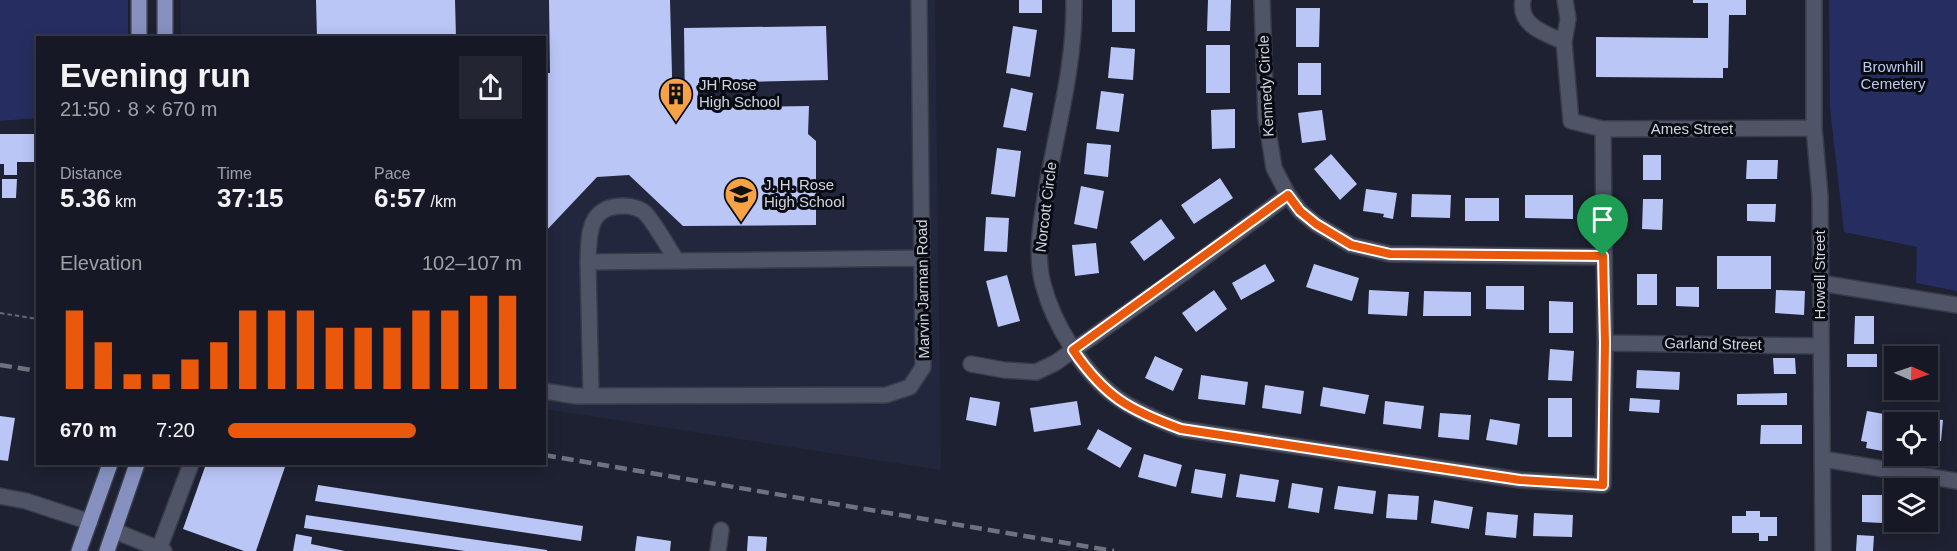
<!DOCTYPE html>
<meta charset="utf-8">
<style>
:root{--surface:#161925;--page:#232632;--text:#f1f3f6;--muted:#9ea0a7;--line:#353842;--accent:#ea580c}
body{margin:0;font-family:Helvetica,sans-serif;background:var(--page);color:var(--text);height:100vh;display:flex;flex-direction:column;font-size:22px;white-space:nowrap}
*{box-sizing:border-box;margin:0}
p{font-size:20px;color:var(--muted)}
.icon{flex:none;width:33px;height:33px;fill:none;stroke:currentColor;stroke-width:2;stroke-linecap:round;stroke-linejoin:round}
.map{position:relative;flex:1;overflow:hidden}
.sheet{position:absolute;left:36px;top:36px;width:510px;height:429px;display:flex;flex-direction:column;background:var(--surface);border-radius:0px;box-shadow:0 3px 15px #0003,0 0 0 2px var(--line)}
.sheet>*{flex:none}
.needle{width:39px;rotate:92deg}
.buttons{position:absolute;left:1884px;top:346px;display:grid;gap:12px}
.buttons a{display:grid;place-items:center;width:54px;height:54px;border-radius:0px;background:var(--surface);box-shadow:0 3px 15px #0003,0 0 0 2px var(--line);font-size:30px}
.pin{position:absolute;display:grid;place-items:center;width:51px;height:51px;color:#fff;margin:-62px -26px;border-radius:50% 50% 50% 0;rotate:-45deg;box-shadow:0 0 6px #0007}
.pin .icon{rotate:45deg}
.round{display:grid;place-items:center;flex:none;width:63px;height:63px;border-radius:0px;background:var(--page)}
.headline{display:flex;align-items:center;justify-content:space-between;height:102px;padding:0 24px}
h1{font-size:33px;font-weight:700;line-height:45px}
.stats{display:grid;grid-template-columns:repeat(3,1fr);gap:9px;height:102px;padding:6px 24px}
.stats div{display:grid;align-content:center}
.stats b{font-size:26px;font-weight:700}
.stats small{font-size:16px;font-weight:400}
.stats p{font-size:16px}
.chart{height:168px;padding:12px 24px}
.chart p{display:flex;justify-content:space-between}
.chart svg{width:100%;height:108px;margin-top:6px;stroke:var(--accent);stroke-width:6}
ul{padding:0 24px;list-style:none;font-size:20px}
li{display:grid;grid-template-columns:96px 72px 1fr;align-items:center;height:45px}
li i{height:15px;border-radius:8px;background:var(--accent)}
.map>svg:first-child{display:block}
.built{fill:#23273d}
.green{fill:#262d60}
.building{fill:#bac6f6}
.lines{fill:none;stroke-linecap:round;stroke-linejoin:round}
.minor-casing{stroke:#383b48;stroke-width:18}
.major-casing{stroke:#383b48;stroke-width:18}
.path{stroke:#656977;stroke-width:2;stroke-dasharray:4.5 3;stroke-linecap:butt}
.minor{stroke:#505467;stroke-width:15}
.major{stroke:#8691c0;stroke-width:15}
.rail{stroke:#6f7381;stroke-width:4.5;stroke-dasharray:12 6;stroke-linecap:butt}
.route-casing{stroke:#fff;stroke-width:12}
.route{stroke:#ea580c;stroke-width:8}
.labels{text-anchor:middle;stroke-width:6;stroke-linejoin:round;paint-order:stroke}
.park-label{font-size:15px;fill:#bdc7f0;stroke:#090b12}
.poi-label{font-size:15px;fill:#d2d5e0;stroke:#090b12;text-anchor:start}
.street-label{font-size:15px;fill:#d2d5e0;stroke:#090b12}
</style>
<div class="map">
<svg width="1957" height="551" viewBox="0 0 1957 551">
<rect width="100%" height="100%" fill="#1d2131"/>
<path class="built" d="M181 0H935L941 470 545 409 544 38 181 37Z"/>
<path class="green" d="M0 0H128V37L38 38 37 118 0 121Z
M1829 0H1957V291L1916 283 1917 247 1844 232 1830 108Z"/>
<path class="building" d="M316 0H455L456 38H317Z
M549 0H670L673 113 685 111 684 28 826 26 828 80 698 83V108L809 106 808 134 816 141V225L683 226 629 175 597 177 544 233V73H550Z
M1019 0H1042V13H1019Z
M1112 0H1135V32H1112Z
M1208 0H1231L1230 31H1207Z
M1693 0H1746V15H1729L1728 68H1723V78L1596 77V37L1708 38V3H1693Z
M1296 8H1320L1319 47H1296Z
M1013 26 1037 30 1030 77 1006 73Z
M1206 45H1230V93H1206Z
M1111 47 1135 49 1133 80 1108 78Z
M1298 63H1321V95H1298Z
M1011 88 1033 93 1026 131 1003 127Z
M1101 91 1124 94 1119 132 1096 129Z
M1235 109V148L1212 149 1211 110Z
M1322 110 1326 140 1302 143 1298 113Z
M0 134H38V162H17V175H4V164H0Z
M1087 143 1111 145 1108 177 1084 174Z
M997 148 1021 151 1015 197 991 194Z
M1331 154 1357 184 1340 200 1314 169Z
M1643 155H1661V180H1643Z
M1747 160H1778L1777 179H1746Z
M1220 178 1233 198 1194 224 1181 205Z
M2 179H17L16 198H2Z
M1081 186 1104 191 1097 229 1074 224Z
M1366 189 1397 193 1393 219 1383 217 1384 214 1363 211Z
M1412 194 1451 195 1450 218 1411 217Z
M1525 195H1573V219L1525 218Z
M1465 198H1499V221H1465Z
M1643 199H1663L1662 230 1642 229Z
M1747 204H1776L1775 222 1747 221Z
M986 217 1009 218 1007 252 984 251Z
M1161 219 1175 238 1144 261 1130 242Z
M1096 243 1099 273 1075 276 1072 245Z
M1717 256H1771V289H1717Z
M1265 264 1275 281 1241 300 1232 283Z
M1314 264 1359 278 1352 301 1306 287Z
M1637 274H1657V305H1637Z
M1007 275 1020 321 998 327 986 281Z
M1486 286H1524V310L1486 309Z
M1676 287H1699V307L1676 306Z
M1214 290 1227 309 1196 332 1182 313Z
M1369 290 1409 292 1407 316 1368 314Z
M1776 290 1805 291 1804 315 1775 313Z
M1424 291 1471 292V316H1423Z
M1549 301 1573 302V333H1549Z
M1855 316H1874V344H1854Z
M1550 349 1574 351 1572 381 1548 380Z
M1847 354H1877V367H1847Z
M1155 356 1183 369 1173 391 1145 378Z
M1773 358H1795L1796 374H1774Z
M1637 370 1680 372 1679 390 1636 388Z
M1201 375 1248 382 1245 405 1198 399Z
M1265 385 1304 391 1301 414 1262 408Z
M1323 387 1369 395 1365 414 1320 406Z
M1787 393V405H1737V394Z
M970 397 1000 402 996 426 966 420Z
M1548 398H1572V437H1548Z
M1630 398 1660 400 1659 413 1629 411Z
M1077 401 1081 425 1034 432 1030 408Z
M1385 401 1424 406 1421 429 1383 424Z
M1867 411 1895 416 1888 452 1866 448 1867 442 1861 441Z
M1919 411 1934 412 1933 419 1943 420 1941 441 1928 440V423H1905L1906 416 1919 417Z
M1440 413 1471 415 1469 440 1438 437Z
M0 416 15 418 8 461 0 460Z
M1490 419 1520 424 1517 445 1486 440Z
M1761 425H1802V444H1760Z
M1098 429 1132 448 1120 468 1087 449Z
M1144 454 1182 465 1176 487 1138 477Z
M206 464H286L256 551H244L183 529Z
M1195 469 1226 474 1222 498 1191 493Z
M1240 474 1279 480 1275 502 1236 497Z
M1292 483 1323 488 1319 513 1288 508Z
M318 485 583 526 581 541 315 501Z
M1338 486 1376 491 1373 514 1334 509Z
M1924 487H1940L1938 524H1928V489H1924Z
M1388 494 1419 496 1417 520 1386 518Z
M1862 495H1883V523L1862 522Z
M1434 500 1473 507 1469 529 1431 523Z
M1746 511H1760V517H1777V536H1768V541H1759V533H1732V516H1746Z
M1487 512 1518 515 1516 538 1485 535Z
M1534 513 1573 515 1572 537 1533 536Z
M306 515 547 550V551H465L304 528Z
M296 534 312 537 311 544 345 551H293Z
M1857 535 1874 536 1873 551H1856Z
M637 536 671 541 670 551H635Z
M748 536 767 537 766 551H747Z"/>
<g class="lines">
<g class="minor-casing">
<path id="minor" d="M1074 0C1075 61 1059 120 1048 180 1043 213 1034 250 1043 284 1049 307 1058 326 1071 346 1101 394 1128 409 1181 429L1520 480 1603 485 1605 343 1603 129
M1262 0 1266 118 1274 168 1288 195 1300 211 1316 224 1351 245 1390 254 1603 257
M1523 0C1518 26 1545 33 1564 42
M1565 0 1568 19 1564 42 1571 121 1603 129 1814 128
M1814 0V128L1820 196 1823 551
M588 262C589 233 588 205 625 206 632 206 642 209 646 214 658 228 667 246 677 261
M1820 283 1957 305
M1605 343 1821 346
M971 364 1004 370 1036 372 1055 363 1182 274 1288 195
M544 391 576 396 886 395 910 387 923 367 919 0
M591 396 588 262 922 258
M1823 459 1957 481
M0 496 26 501 90 522
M115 531 164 551
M159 549 191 464
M718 551 721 530"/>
</g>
<g class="major-casing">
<path id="major" d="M139 0V38
M165 0V38
M79 551 110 464
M107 551 137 464"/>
</g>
<path class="path" d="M0 313 38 319"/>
<use href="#minor" class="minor"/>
<use href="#major" class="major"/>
<path class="rail" d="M0 365 38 371
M544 455 1114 551"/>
</g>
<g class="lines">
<g class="route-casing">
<path id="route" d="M1288 195 1300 211 1316 224 1351 245 1390 254 1603 256 1605 343 1603 485 1520 480 1181 429C1129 410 1105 397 1073 350Z"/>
</g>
<use href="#route" class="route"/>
</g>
<defs>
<g id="building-pin" transform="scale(1.725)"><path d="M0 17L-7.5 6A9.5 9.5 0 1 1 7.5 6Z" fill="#f6a247" stroke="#090b12"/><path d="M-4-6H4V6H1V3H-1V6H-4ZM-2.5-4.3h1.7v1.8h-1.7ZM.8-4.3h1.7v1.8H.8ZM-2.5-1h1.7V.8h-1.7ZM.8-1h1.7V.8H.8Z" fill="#111"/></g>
<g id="school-pin" transform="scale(1.725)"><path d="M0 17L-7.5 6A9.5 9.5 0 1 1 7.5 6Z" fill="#f6a247" stroke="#090b12"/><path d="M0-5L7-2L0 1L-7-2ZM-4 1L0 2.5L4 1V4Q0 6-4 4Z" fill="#111"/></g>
</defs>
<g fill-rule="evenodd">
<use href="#building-pin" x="676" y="94"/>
<use href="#school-pin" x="741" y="194"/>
</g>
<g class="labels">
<g class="park-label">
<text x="1893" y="72">Brownhill<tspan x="1893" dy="17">Cemetery</tspan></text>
</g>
<g class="poi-label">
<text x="699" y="90">JH Rose<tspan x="699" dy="17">High School</tspan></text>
<text x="764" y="190">J. H. Rose<tspan x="764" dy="17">High School</tspan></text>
</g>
<g class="street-label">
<text transform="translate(1266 86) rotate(-93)" y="5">Kennedy Circle</text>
<text x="1692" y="134">Ames Street</text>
<text transform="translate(1046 207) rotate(-83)" y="5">Norcott Circle</text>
<text transform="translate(1820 275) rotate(-90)" y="5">Howell Street</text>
<text transform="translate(923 289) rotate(-91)" y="5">Marvin Jarman Road</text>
<text transform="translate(1713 344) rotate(1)" y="5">Garland Street</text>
</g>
</g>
</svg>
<div class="buttons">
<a><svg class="needle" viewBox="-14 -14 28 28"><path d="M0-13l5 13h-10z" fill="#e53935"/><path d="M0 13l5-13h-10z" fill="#9ea0a7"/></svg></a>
<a><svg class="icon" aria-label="locate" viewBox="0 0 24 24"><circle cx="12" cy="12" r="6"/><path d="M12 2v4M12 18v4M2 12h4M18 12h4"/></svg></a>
<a><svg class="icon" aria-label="layers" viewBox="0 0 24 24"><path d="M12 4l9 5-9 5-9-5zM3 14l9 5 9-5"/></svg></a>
</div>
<div class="pin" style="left:1603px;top:256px;background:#1e9e55"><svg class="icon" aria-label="arrive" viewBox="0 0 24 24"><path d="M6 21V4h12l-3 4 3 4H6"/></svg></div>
<section class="sheet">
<div class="headline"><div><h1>Evening run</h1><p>21:50 · 8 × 670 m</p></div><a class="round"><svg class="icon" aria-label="share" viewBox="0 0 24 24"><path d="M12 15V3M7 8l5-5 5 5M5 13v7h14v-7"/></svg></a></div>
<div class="stats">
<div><p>Distance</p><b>5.36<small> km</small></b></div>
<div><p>Time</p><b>37:15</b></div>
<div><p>Pace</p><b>6:57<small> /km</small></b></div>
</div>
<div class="chart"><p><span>Elevation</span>102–107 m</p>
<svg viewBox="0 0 160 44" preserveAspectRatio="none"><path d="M5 44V12M15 44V25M25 44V38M35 44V38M45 44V32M55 44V25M65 44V12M75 44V12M85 44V12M95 44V19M105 44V19M115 44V19M125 44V12M135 44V12M145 44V6M155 44V6"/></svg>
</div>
<ul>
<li><b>670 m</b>7:20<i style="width:64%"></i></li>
</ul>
</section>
</div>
